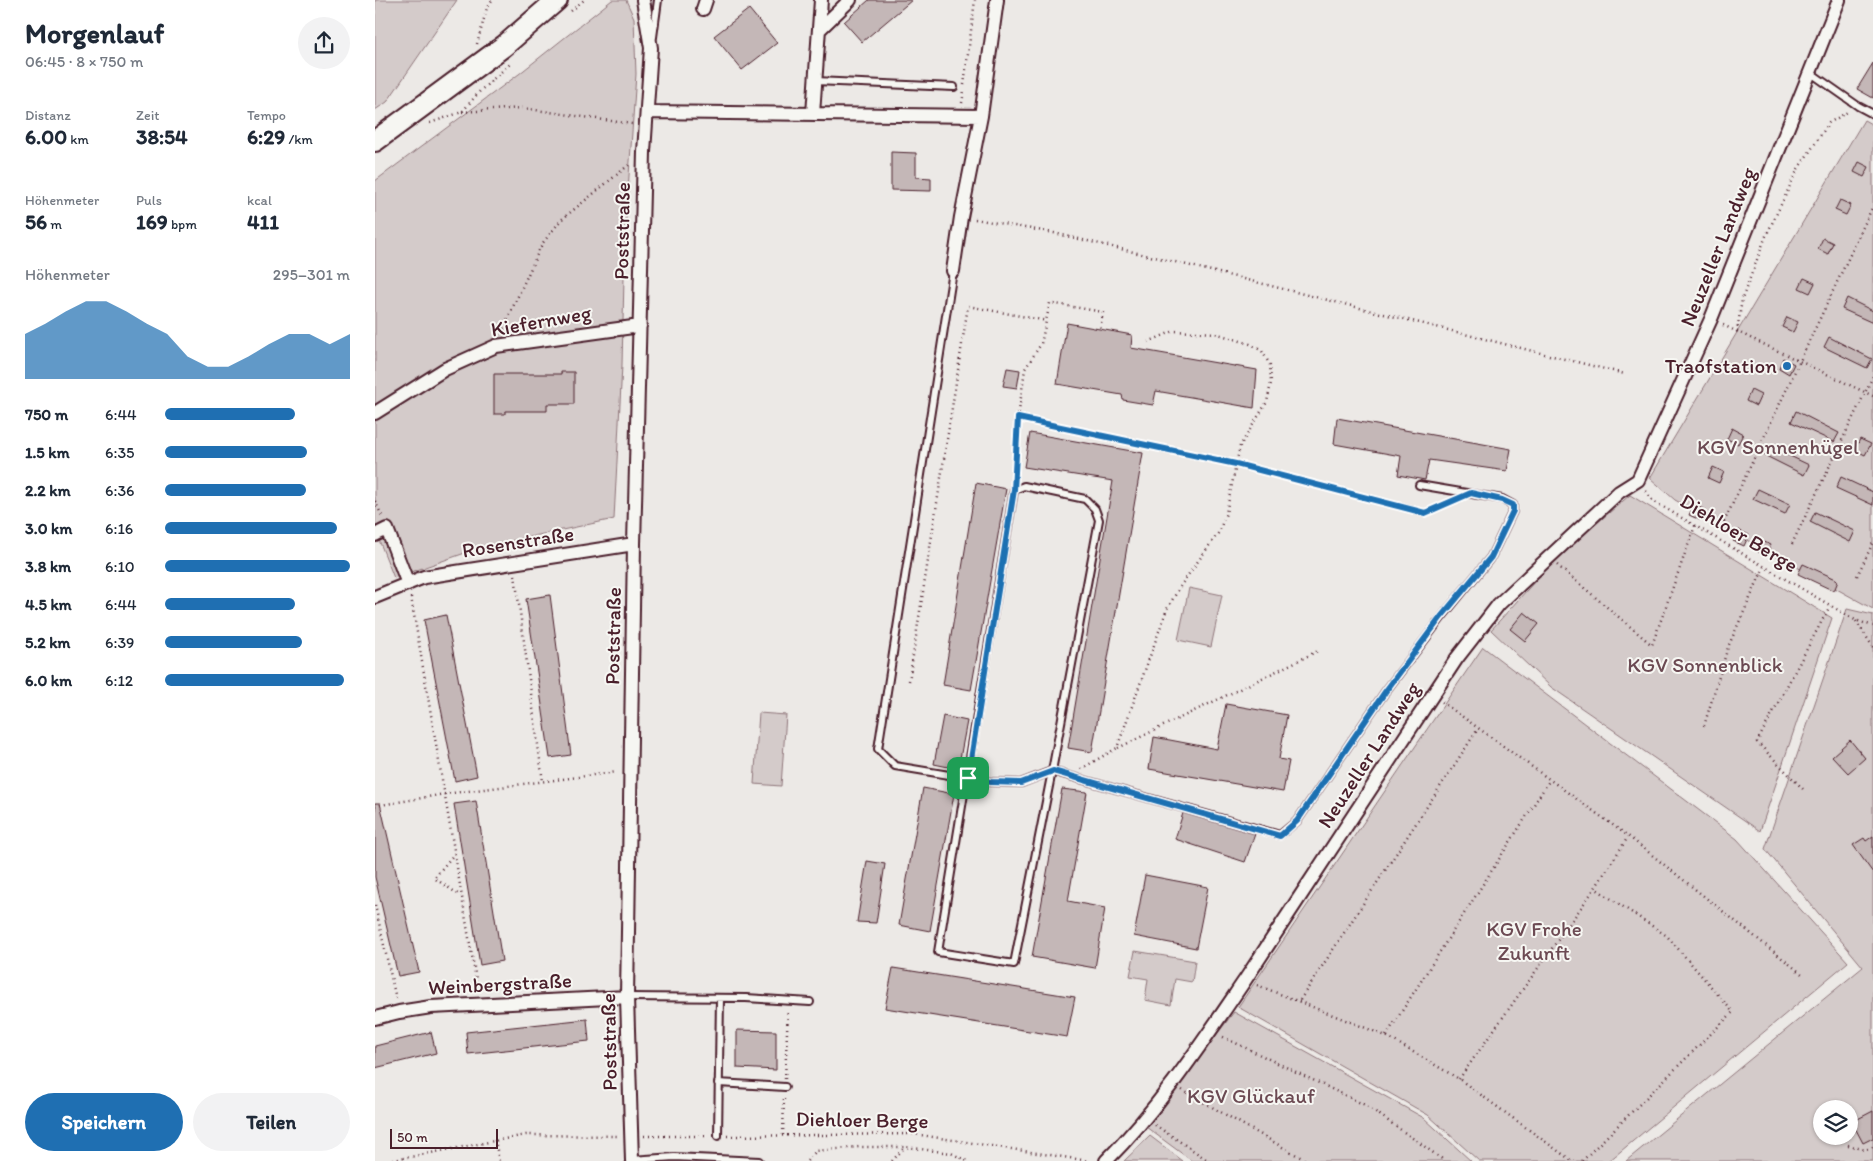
<!DOCTYPE html>
<html lang="de">
<meta charset="utf-8">
<style>
:root{--surface:#fff;--page:#f2f2f3;--text:#1f2937;--muted:#747a83;--accent:#1f6fb2}
body{margin:0;font-family:Itim,sans-serif;background:var(--page);color:var(--text);height:100vh;display:flex;flex-direction:column;font-size:19px;white-space:nowrap}
*{box-sizing:border-box;margin:0}
p{font-size:16px;color:var(--muted)}
.icon{flex:none;width:28px;height:28px;fill:none;stroke:currentColor;stroke-width:2;stroke-linecap:round;stroke-linejoin:round}
.map{position:relative;flex:1;overflow:hidden}
.panel{display:flex;flex-direction:column;background:var(--surface);width:375px}
.panel>*{flex:none}
.controls{position:absolute;left:1438px;top:1100px;display:grid;gap:10px}
.controls a{display:grid;place-items:center;width:45px;height:45px;border-radius:50%;background:var(--surface);box-shadow:0 1px 4px #0004;font-size:25px}
.scale{position:absolute;left:15px;bottom:12px;width:108px;box-sizing:border-box;padding-left:5px;border:2px solid #4a1f2b;border-top:0;font-size:14px;line-height:18px;white-space:nowrap;color:#4a1f2b;-webkit-text-stroke:4px #f6f6f2;paint-order:stroke}
.pin{position:absolute;display:grid;place-items:center;width:42px;height:42px;color:#fff;margin:-21px;border-radius:10px;box-shadow:0 2px 8px #0006}
.round{display:grid;place-items:center;flex:none;width:52px;height:52px;border-radius:26px;background:var(--page)}
.summary{display:flex;align-items:center;justify-content:space-between;height:85px;padding:0 25px}
h1{font-size:28px;font-weight:700;line-height:38px}
.stats{display:grid;grid-template-columns:repeat(3,1fr);gap:8px;height:85px;padding:5px 25px}
.stats div{display:grid;align-content:center}
.stats b{font-size:21px;font-weight:700}
.stats small{font-size:14px;font-weight:400}
.stats p{font-size:14px}
.chart{height:140px;padding:10px 25px}
.chart p{display:flex;justify-content:space-between}
.chart svg{width:100%;height:90px;margin-top:5px;fill:var(--accent);opacity:.7}
.primary-button{display:flex;gap:10px;margin-top:auto;padding:10px 25px}
.primary-button a{flex:1;height:58px;border-radius:30px;background:var(--accent);color:#fff;font-size:20px;font-weight:700;line-height:58px;text-align:center}
.primary-button a+a{background:var(--page);color:var(--text)}
ul{padding:0 25px;list-style:none;font-size:16px}
li{display:grid;grid-template-columns:80px 60px 1fr;align-items:center;height:38px}
li i{height:12px;border-radius:6px;background:var(--accent)}
main{display:flex;flex:1;min-height:0}
.map>svg:first-child{display:block}
.green{fill:#d4cbca;stroke:#8f757a;fill-rule:evenodd}
.building{fill:#c4b7b7;stroke:#4a1f2b}
.lines{fill:none;stroke-linecap:round;stroke-linejoin:round}
.lane-casing{stroke:#4a1f2b;stroke-width:10}
.street-casing{stroke:#4a1f2b;stroke-width:16}
.primary-casing{stroke:#4a1f2b;stroke-width:24}
.path{stroke:#4a1f2b;stroke-width:2.5;stroke-dasharray:1 4;stroke-linecap:butt}
.lane{stroke:#f6f6f2;stroke-width:6}
.street{stroke:#f6f6f2;stroke-width:12}
.primary{stroke:#f6f6f2;stroke-width:20}
.route-casing{stroke:#fff;stroke-width:10}
.route{stroke:#1f6fb2;stroke-width:6}
.poi-dot{fill:#1f6fb2;stroke:#f6f6f2;stroke-width:2}
.labels{text-anchor:middle;stroke-width:4;stroke-linejoin:round;paint-order:stroke}
.street-label{font-size:21px;fill:#4a1f2b;stroke:#f6f6f2}
.poi-label{font-size:21px;fill:#4a1f2b;stroke:#f6f6f2;text-anchor:end}
.park-label{font-size:21px;fill:#6c4a53;stroke:#f6f6f2}
</style>
<main>
<section class="panel">
<div class="summary"><div><h1>Morgenlauf</h1><p>06:45 · 8 × 750 m</p></div><a class="round"><svg class="icon" aria-label="share" viewBox="0 0 24 24"><path d="M12 15V3M7 8l5-5 5 5M5 13v7h14v-7"/></svg></a></div>
<div class="stats">
<div><p>Distanz</p><b>6.00<small> km</small></b></div>
<div><p>Zeit</p><b>38:54</b></div>
<div><p>Tempo</p><b>6:29<small> /km</small></b></div>
</div>
<div class="stats">
<div><p>Höhenmeter</p><b>56<small> m</small></b></div>
<div><p>Puls</p><b>169<small> bpm</small></b></div>
<div><p>kcal</p><b>411</b></div>
</div>
<div class="chart"><p><span>Höhenmeter</span>295–301 m</p>
<svg viewBox="0 0 160 44" preserveAspectRatio="none"><path d="M0 44V22L10 17L20 11L30 6L40 6L50 11L60 17L70 22L80 33L90 38L100 38L110 33L120 27L130 22L140 22L150 27L160 22V44z"/></svg>
</div>
<ul>
<li><b>750 m</b>6:44<i style="width:70%"></i></li>
<li><b>1.5 km</b>6:35<i style="width:77%"></i></li>
<li><b>2.2 km</b>6:36<i style="width:76%"></i></li>
<li><b>3.0 km</b>6:16<i style="width:93%"></i></li>
<li><b>3.8 km</b>6:10<i style="width:100%"></i></li>
<li><b>4.5 km</b>6:44<i style="width:70%"></i></li>
<li><b>5.2 km</b>6:39<i style="width:74%"></i></li>
<li><b>6.0 km</b>6:12<i style="width:97%"></i></li>
</ul>
<div class="primary-button"><a>Speichern</a><a>Teilen</a></div>
</section>
<div class="map">
<svg width="1498" height="1161" viewBox="0 0 1498 1161">
<rect width="100%" height="100%" fill="#ece9e6"/>
<filter id="ink" filterUnits="userSpaceOnUse"><feTurbulence type="fractalNoise" baseFrequency=".02" numOctaves="2"/><feDisplacementMap in="SourceGraphic" scale="10" xChannelSelector="R" yChannelSelector="G"/><feConvolveMatrix kernelMatrix="1 2 1 2 8 2 1 2 1" color-interpolation-filters="sRGB"/></filter>
<g filter="url(#ink)">
<path class="green" d="M0 0H82L12 102 0 110Z
M237 0H251L259 18 261 74 250 234 247 365 239 519 107 547 19 578 0 530V181L144 74Z
M1489 120 1498 125V609L1300 500 1275 478Z
M1255 495 1457 618 1385 831 1176 687 1116 630 1180 559Z
M814 588 847 595 836 647 803 640Z
M1472 609 1498 615V1161H1251L1488 967 1390 849ZM1446 1109H1474V1136H1446Z
M1108 647 1362 839 1473 962 1234 1161H1104L1053 1115 863 1007Z
M384 713 411 715 406 786 379 784Z
M760 951 820 961 817 982 800 979 796 1005 770 1000 773 979 755 976Z
M859 1012 1049 1118 1096 1161H817L771 1127Z
M775 1136 808 1161H749Z"/>
<path class="building" d="M494 0H537L487 42 469 22Z
M374 9 402 43 367 70 339 36Z
M1498 63V98L1482 89Z
M516 152 541 153V177L556 178V191L516 190Z
M1484 162 1494 167 1489 177 1479 172Z
M1465 200 1476 205 1471 215 1460 210Z
M1448 238 1458 243 1453 254 1443 249Z
M1429 278 1440 283 1435 293 1424 288Z
M1472 298 1498 311V323L1467 309Z
M1412 317 1423 322 1418 332 1407 327Z
M692 323 757 335 756 348 882 370 879 408 781 391 778 405 748 400 747 395 682 384Z
M1454 337 1497 359 1492 368 1449 347Z
M1408 358 1419 364 1414 374 1404 368Z
M632 368 645 370 642 388 628 386Z
M186 372H199V404H172V411H130V414H119V374H186Z
M1376 390 1386 395 1381 406 1371 401Z
M1421 411 1464 433 1459 442 1416 422Z
M962 418 1136 449 1132 471 1054 460 1050 480 1023 475 1026 456 959 444Z
M1357 428 1368 434 1363 444 1352 439Z
M655 433 768 453 717 752 693 748 738 481 649 467Z
M1485 439 1496 444 1490 455 1480 450Z
M1394 446 1434 465 1429 475 1389 455Z
M1338 467 1349 472 1344 483 1333 478Z
M1466 477 1498 492V505L1461 488Z
M601 483 631 489 596 690 568 685Z
M1383 489 1415 504 1410 514 1378 499Z
M1319 505 1330 510 1325 520 1314 515Z
M1440 512 1480 531 1475 542 1435 522Z
M1363 530 1374 535 1369 546 1358 541Z
M1385 540 1396 545 1391 556 1380 550Z
M1428 564 1461 579 1463 581 1459 591 1423 574Z
M175 595 196 755 175 758 151 599Z
M1149 612 1164 624 1150 641 1135 629Z
M71 615 102 776 80 781 49 620Z
M851 704 912 715 904 759 914 761 908 792 774 769 779 737 842 749Z
M568 716 592 721 583 769 559 764Z
M1475 740 1490 758 1473 773 1457 756Z
M548 788 579 794 555 931 524 925Z
M687 789 712 792 693 901 730 908 720 968 657 957Z
M101 801 127 961 105 965 79 804Z
M0 803H5L44 972 23 976 0 877Z
M808 813 880 834 870 862 800 839Z
M1498 836V873L1478 845 1489 838 1491 841Z
M492 861 510 864 501 923 482 922Z
M770 875 833 887 821 948 759 936Z
M518 968 700 997 692 1037 510 1008Z
M212 1019 214 1041 93 1054 91 1032Z
M362 1030 401 1031V1070L362 1068Z
M56 1032 61 1053 0 1068V1046Z
M1498 1111V1138L1488 1143 1477 1122Z"/>
<g class="lines">
<g class="lane-casing">
<path id="lane" d="M278 37 283 0
M1436 73 1483 106 1498 114
M440 81 579 87
M578 271 503 749 520 766 616 782 646 783 677 771 905 835 922 821 1010 692 1067 617 1116 557 1138 511V505L1127 499 1044 485
M649 486 710 499 720 509 724 520 677 771 639 964 563 952 639 490Z
M252 997 371 998 435 1002
M343 1083 410 1087
M343 1136 345 998
M257 1160 299 1157 384 1161"/>
</g>
<g class="street-casing">
<path id="street" d="M328 9 331 0
M445 29 475 0
M272 112 606 116
M438 114 446 0
M578 271 586 217 606 116 622 0
M0 413 70 369 121 346 265 326
M0 535 12 529 33 584
M0 597 49 577 259 544
M0 1018 24 1012 56 1007 252 997
M257 1161 252 997 259 544 269 152 276 48 268 0
M731 1161C785 1107 827 1043 870 980L1082 658 1124 604 1244 492 1263 480 1336 319 1464 0"/>
</g>
<g class="primary-casing">
<path id="primary" d="M0 141 129 46 182 0"/>
</g>
<path class="path" d="M196 11 209 0
M102 44 112 8 117 0
M589 85 600 0
M587 103 589 91
M87 112 147 108 257 124
M55 123 87 112 105 91 135 64
M600 219 679 233 792 260 1250 374
M1348 325 1498 396
M1362 332 1367 299 1391 236 1423 169 1454 123 1474 111
M126 333 167 244 186 220 255 164
M643 418 861 464 1050 513 1078 501
M640 478 643 418 650 369 666 344 675 303 728 312 725 329
M1271 491 1278 501 1480 620 1498 626
M0 501 7 516
M1349 522 1498 206
M1417 544 1498 376
M1182 565 1277 645 1320 526
M140 575 168 782
M1482 576 1498 543
M36 597 103 991
M1481 621 1498 647
M534 681 593 306 672 321
M1067 702 1253 836 1427 974
M1329 726 1353 647 1389 567
M743 748 945 650
M706 769 742 748 792 609 806 585 844 532 851 513 865 446 892 402 896 383 895 365 887 351 875 344 840 333 799 331 773 342
M1428 789 1382 742 1455 606
M0 806 70 794 242 772
M80 853 59 878 86 896
M0 905 21 999
M882 985 1011 1036 1084 1079 1197 1161
M925 1000 1103 729
M1011 1036 1174 781
M848 1037 992 1106 1070 1161
M410 1079 413 1009
M1084 1079 1220 888
M807 1090 932 1161
M780 1125 834 1161
M408 1135 409 1097
M269 1136H334
M352 1136 539 1134 714 1161
M120 1140 124 1161
M1473 1145 1490 1150 1498 1147
M13 1161 151 1135 244 1136
M432 1161 441 1151 484 1147H530L576 1153 592 1161
M517 1161 530 1147
M1207 1161 1358 1012 1292 936 1220 888 1253 837"/>
<use href="#lane" class="lane"/>
<use href="#street" class="street"/>
<use href="#primary" class="primary"/>
</g>
</g>
<g class="lines" filter="url(#ink)">
<g class="route-casing">
<path id="route" d="M643 418 861 464 1050 513 1096 493 1127 500 1138 505V511L1116 557 1066 617 1010 692 922 821 905 836 678 771 646 783 616 782 593 778 639 490Z"/>
</g>
<use href="#route" class="route"/>
</g>
<circle class="poi-dot" cx="1412" cy="366" r="5"/>
<g class="labels">
<g class="street-label">
<text transform="translate(247 231) rotate(-89)" y="7">Poststraße</text>
<text transform="translate(1343 247) rotate(-68)" y="7">Neuzeller Landweg</text>
<text transform="translate(166 321) rotate(-10)" y="7">Kiefernweg</text>
<text transform="translate(1364 533) rotate(31)" y="7">Diehloer Berge</text>
<text transform="translate(143 542) rotate(-9)" y="7">Rosenstraße</text>
<text transform="translate(238 636) rotate(-89)" y="7">Poststraße</text>
<text transform="translate(994 755) rotate(-57)" y="7">Neuzeller Landweg</text>
<text transform="translate(125 984) rotate(-3)" y="7">Weinbergstraße</text>
<text transform="translate(234 1042) rotate(-91)" y="7">Poststraße</text>
<text transform="translate(487 1120) rotate(1)" y="7">Diehloer Berge</text>
</g>
<g class="poi-label">
<text x="1402" y="373">Traofstation</text>
</g>
<g class="park-label">
<text x="1403" y="454">KGV Sonnenhügel</text>
<text x="1330" y="672">KGV Sonnenblick</text>
<text x="1159" y="936">KGV Frohe<tspan x="1159" dy="24">Zukunft</tspan></text>
<text x="876" y="1103">KGV Glückauf</text>
</g>
</g>
</svg>
<div class="controls">
<a><svg class="icon" aria-label="layers" viewBox="0 0 24 24"><path d="M12 4l9 5-9 5-9-5zM3 14l9 5 9-5"/></svg></a>
</div>
<div class="scale">50 m</div>
<div class="pin" style="left:593px;top:778px;background:#1e9e55"><svg class="icon" aria-label="arrive" viewBox="0 0 24 24"><path d="M6 21V4h12l-3 4 3 4H6"/></svg></div>
</div>
</main>
